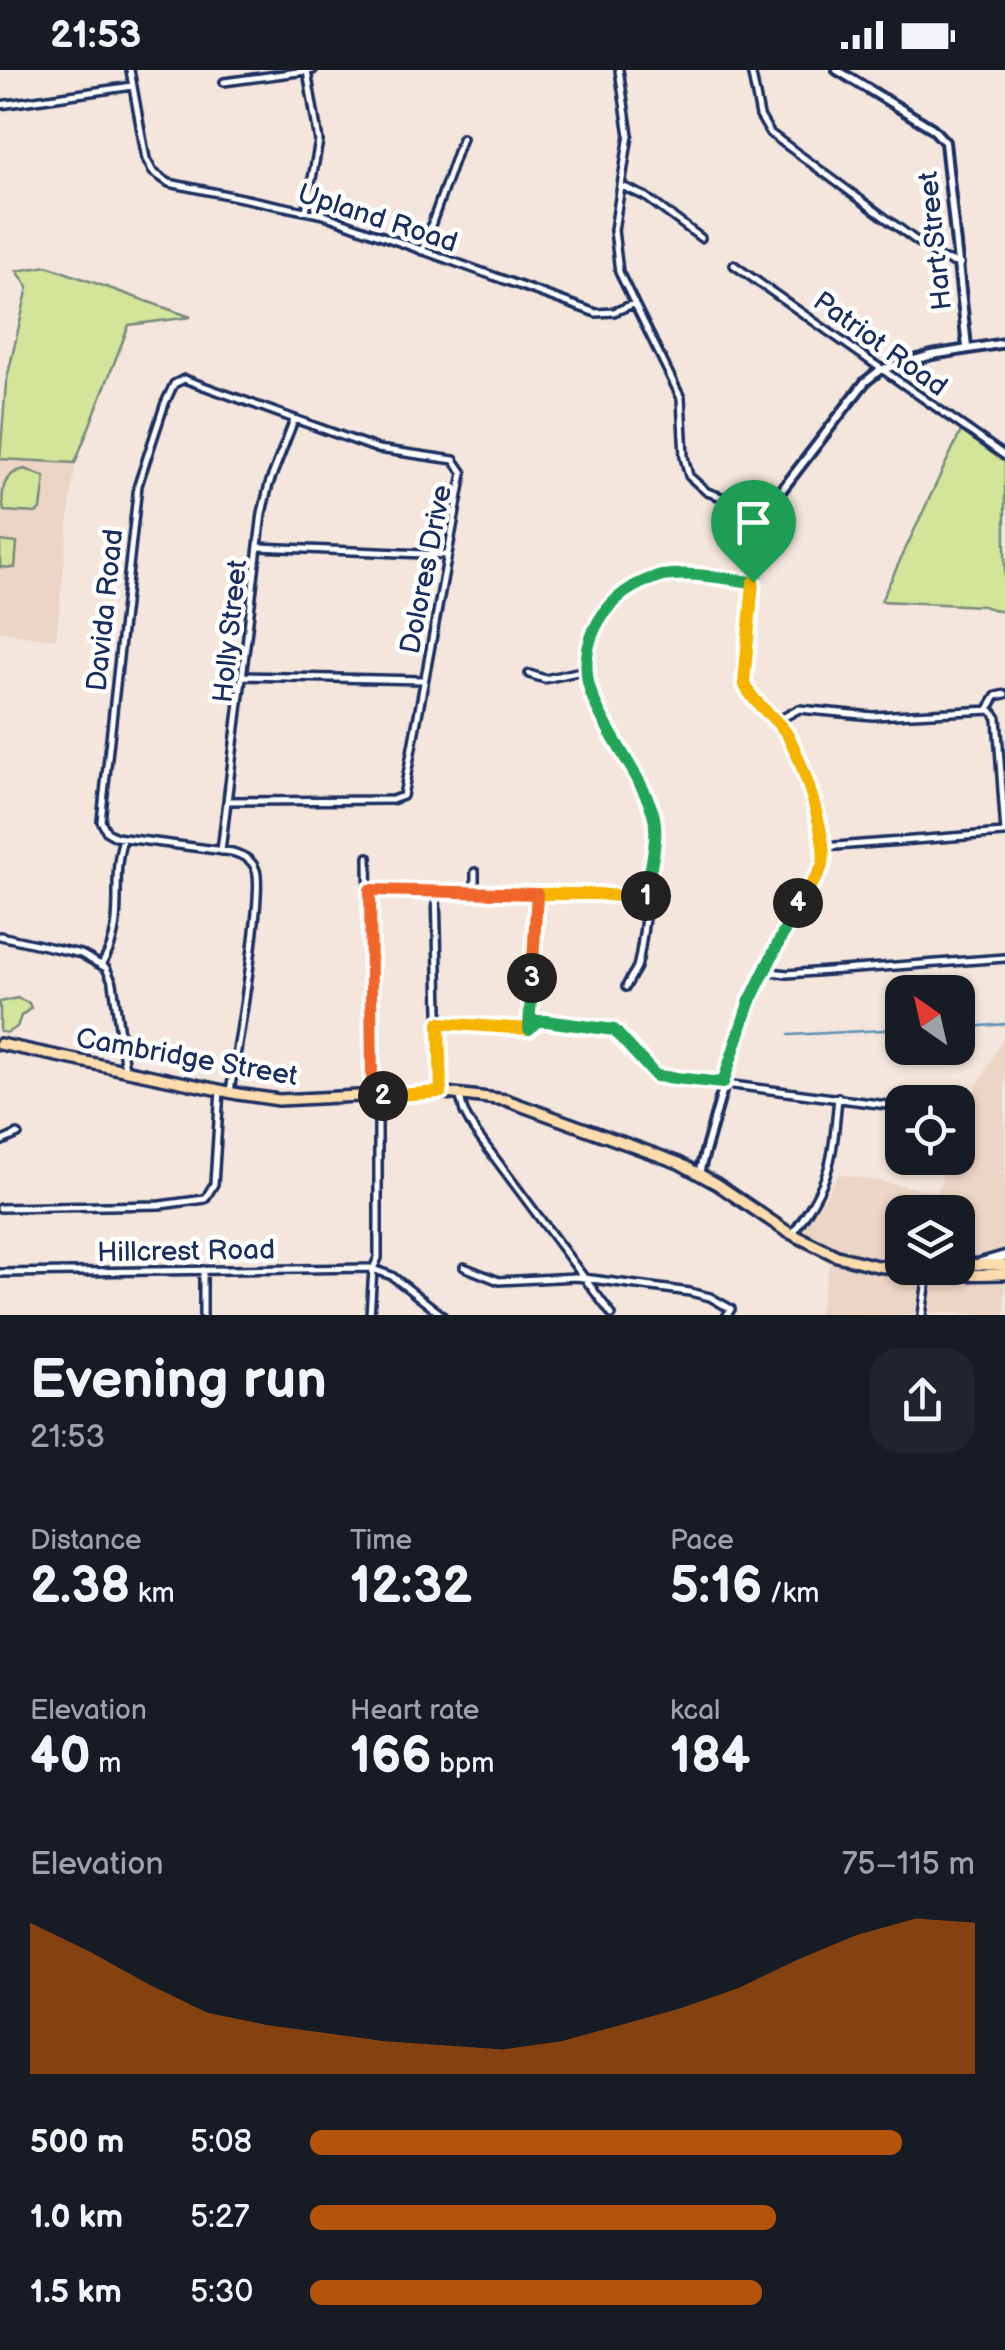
<!DOCTYPE html>
<meta charset="utf-8">
<style>
:root{--surface:#171b24;--page:#20242c;--text:#f1f3f6;--muted:#9ea1a6;--accent:#b45309}
body{margin:0;font-family:"Balsamiq Sans",sans-serif;background:var(--page);color:var(--text);height:100vh;display:flex;flex-direction:column;font-size:38px;white-space:nowrap}
*{box-sizing:border-box;margin:0}
p{font-size:32px;color:var(--muted)}
.icon{flex:none;width:55px;height:55px;fill:none;stroke:currentColor;stroke-width:2;stroke-linecap:round;stroke-linejoin:round}
.map{position:relative;height:1245px;overflow:hidden}
.sheet{display:flex;flex-direction:column;background:var(--surface);flex:1}
.sheet>*{flex:none}
.needle{width:65px;rotate:326deg}
.tools{position:absolute;left:885px;top:905px;display:grid;gap:20px}
.tools a{display:grid;place-items:center;width:90px;height:90px;border-radius:20px;background:var(--surface);box-shadow:0 2px 8px #0004;font-size:50px}
.pin{position:absolute;display:grid;place-items:center;width:85px;height:85px;color:#fff;margin:-102px -42px;border-radius:50% 50% 50% 0;rotate:-45deg;box-shadow:0 0 10px #0007}
.pin .icon{rotate:45deg}
.km{position:absolute;width:50px;height:50px;margin:-25px;border-radius:50%;background:#222;color:#fff;font-size:28px;line-height:50px;text-align:center}
.round{display:grid;place-items:center;flex:none;width:105px;height:105px;border-radius:30px;background:var(--page)}
.summary{display:flex;align-items:center;justify-content:space-between;height:170px;padding:0 30px}
h1{font-size:55px;font-weight:800;line-height:75px}
.stats{display:grid;grid-template-columns:repeat(3,1fr);gap:15px;height:170px;padding:10px 30px}
.stats div{display:grid;align-content:center}
.stats b{font-size:50px;font-weight:800}
.stats small{font-size:28px;font-weight:400}
.stats p{font-size:28px}
.chart{height:280px;padding:20px 30px}
.chart p{display:flex;justify-content:space-between}
.chart svg{width:100%;height:180px;margin-top:10px;fill:var(--accent);opacity:.7}
ul{padding:0 30px;list-style:none;font-size:32px}
li{display:grid;grid-template-columns:160px 120px 1fr;align-items:center;height:75px}
li i{height:25px;border-radius:12px;background:var(--accent)}
.status{display:flex;justify-content:space-between;align-items:center;height:70px;padding:0 50px;background:var(--surface);direction:ltr}
.status svg{height:28px;fill:currentColor}
.map>svg:first-child{display:block}
.built{fill:#ecd5c5;fill-rule:evenodd}
.green{fill:#d3e59a;stroke:#778a7c;stroke-width:2.5}
.lines{fill:none;stroke-linecap:round;stroke-linejoin:round}
.stream{stroke:#5d8fb3;stroke-width:2.5}
.minor-casing{stroke:#1b2f5e;stroke-width:12}
.tertiary-casing{stroke:#1b2f5e;stroke-width:14}
.secondary-casing{stroke:#1b2f5e;stroke-width:15}
.primary-casing{stroke:#1b2f5e;stroke-width:16}
.minor{stroke:#fff;stroke-width:5}
.tertiary{stroke:#fff;stroke-width:6}
.secondary{stroke:#fff;stroke-width:8}
.primary{stroke:#fcdcac;stroke-width:9}
.split-1-casing{stroke:#fff;stroke-width:20}
.split-2-casing{stroke:#fff;stroke-width:20}
.split-3-casing{stroke:#fff;stroke-width:20}
.split-4-casing{stroke:#fff;stroke-width:20}
.split-5-casing{stroke:#fff;stroke-width:20}
.split-1{stroke:#22a559;stroke-width:12}
.split-2{stroke:#f5b400;stroke-width:12}
.split-3{stroke:#f0652b;stroke-width:12}
.split-4{stroke:#22a559;stroke-width:12}
.split-5{stroke:#f5b400;stroke-width:12}
.labels{text-anchor:middle;stroke-width:9;stroke-linejoin:round;paint-order:stroke}
.street-label{font-size:28px;fill:#1b2f5e;stroke:#fff}
</style>
<div class="status"><b>21:53</b><svg viewBox="0 0 49 12"><path d="M0 12V9h3v3zM5 12V6h3v6zM10 12V3h3v9zM15 12V0h3v12zM26 1h20v11H26zM47 4h2v5h-2z"/></svg></div>
<div class="map">
<svg width="1005" height="1245" viewBox="0 0 1005 1245">
<rect width="100%" height="100%" fill="#f4e6dd"/>
<filter id="ink" filterUnits="userSpaceOnUse"><feTurbulence type="fractalNoise" baseFrequency=".01" numOctaves="2"/><feDisplacementMap in="SourceGraphic" scale="20" xChannelSelector="R" yChannelSelector="G"/><feConvolveMatrix kernelMatrix="1 2 1 2 8 2 1 2 1" color-interpolation-filters="sRGB"/></filter>
<g filter="url(#ink)">
<path class="built" d="M0 389 75 393 56 569 0 562Z
M1005 964V1245L920 1242 919 1245H818L830 1193 795 1175 799 1160 817 1139 839 1104 937 1122 948 1088H958V1061L966 1037ZM902 1142H958V1198H902Z"/>
<path class="green" d="M47 196 191 247 129 255 75 393 0 389 6 313 28 217 17 201Z
M961 361 1005 391V543L983 536 881 531Z
M25 399 45 407 41 439 36 443 4 441C0 421 3 403 25 399Z
M0 471 17 473 15 498 0 497Z
M17 928 29 933 31 938 21 946 17 957 6 963 0 961V932Z"/>
<g class="lines">
<path class="stream" d="M958 958 1005 954
M789 965 902 959"/>
<g class="minor-casing">
<path id="minor" d="M130 0 146 89 153 102 169 113 324 145 596 243 614 242 633 234
M619 0 629 65 614 160 619 202 681 328 684 387 689 406 707 422 765 442
M751 0 760 46 770 63 941 189 960 194
M224 12 313 0
M0 35 133 16
M622 116 646 127 701 168
M306 141 319 71 307 1
M422 181 462 68
M734 195 1005 386
M258 477 448 485
M529 604 545 609 586 600
M243 606 423 610
M988 639 996 626 1005 624
M777 651 799 639 873 646 991 640 997 648 1005 763
M227 731 392 730 403 726 463 403 454 390 378 379 184 309 174 314 165 333 138 415 101 751 107 762 116 767 232 782C242 785 252 789 256 800 264 822 236 988 230 1021
M823 777 1004 763
M221 781 262 443 269 414 294 350
M368 787 371 996 378 1039V1188L373 1199 370 1245
M475 802V820
M369 820 591 824 645 829
M436 820 441 1022
M0 866 81 884 106 898 113 913 125 1000
M102 894C128 852 109 812 123 769
M764 901 787 904 1005 888
M626 917C629 910 634 903 637 897 642 881 657 758 653 745 644 711 608 664 593 629 569 573 611 512 669 505 696 502 726 509 753 512
M439 953 529 959 537 951H546L614 960 656 1005 902 1037
M529 956 537 824
M459 1023 464 1042 474 1060 612 1245
M0 1072 18 1064
M0 1138 160 1135 205 1129 214 1114 220 1020
M793 1163C832 1109 832 1092 838 1027
M464 1197 499 1211 576 1207 690 1222 710 1227 731 1239 727 1245
M0 1203 370 1198 392 1206 442 1245
M203 1245V1200
M922 1245 928 1203"/>
</g>
<g class="tertiary-casing">
<path id="tertiary" d="M837 0 932 58 945 72 967 277
M699 1103 743 948 793 841 818 805 823 789 820 761 798 683 783 659 749 624 743 607 758 476 765 442 865 312 880 300 932 285 1005 273"/>
</g>
<g class="secondary-casing">
<path id="secondary" d="M981 1193 1005 1186"/>
</g>
<g class="primary-casing">
<path id="primary" d="M0 974 238 1024 279 1030 437 1022 506 1030 679 1093 717 1114 786 1161 837 1186 877 1196 945 1205 1005 1204
M958 1194 1005 1195"/>
</g>
<use href="#minor" class="minor"/>
<use href="#tertiary" class="tertiary"/>
<use href="#secondary" class="secondary"/>
<use href="#primary" class="primary"/>
</g>
</g>
<g class="lines" filter="url(#ink)">
<g class="split-1-casing">
<path id="split-1" d="M646 826C649 801 660 767 653 743 641 706 608 666 593 628 571 575 607 517 662 506 691 501 724 509 753 512"/>
</g>
<g class="split-2-casing">
<path id="split-2" d="M383 1026 441 1022 439 953 529 959 537 824H599L645 829 646 826"/>
</g>
<g class="split-3-casing">
<path id="split-3" d="M383 1026H375L372 1013 370 820 537 824 532 908"/>
</g>
<g class="split-4-casing">
<path id="split-4" d="M532 908 529 959 537 951H546L614 960 656 1006 723 1013 749 933 798 833"/>
</g>
<g class="split-5-casing">
<path id="split-5" d="M753 512 744 613C752 632 771 644 784 660 800 681 828 768 823 793 819 808 806 820 798 833"/>
</g>
<use href="#split-1" class="split-1"/>
<use href="#split-2" class="split-2"/>
<use href="#split-3" class="split-3"/>
<use href="#split-4" class="split-4"/>
<use href="#split-5" class="split-5"/>
</g>
<g class="labels">
<g class="street-label">
<text transform="translate(378 147) rotate(18)" y="10">Upland Road</text>
<text transform="translate(934 171) rotate(-96)" y="10">Hart Street</text>
<text transform="translate(881 273) rotate(36)" y="10">Patriot Road</text>
<text transform="translate(425 499) rotate(-79)" y="10">Dolores Drive</text>
<text transform="translate(104 540) rotate(-84)" y="10">Davida Road</text>
<text transform="translate(229 561) rotate(-84)" y="10">Holly Street</text>
<text transform="translate(187 986) rotate(10)" y="10">Cambridge Street</text>
<text transform="translate(186 1180) rotate(-1)" y="10">Hillcrest Road</text>
</g>
</g>
</svg>
<div class="tools">
<a><svg class="needle" viewBox="-14 -14 28 28"><path d="M0-13l5 13h-10z" fill="#e53935"/><path d="M0 13l5-13h-10z" fill="#9ea1a6"/></svg></a>
<a><svg class="icon" aria-label="locate" viewBox="0 0 24 24"><circle cx="12" cy="12" r="6"/><path d="M12 2v4M12 18v4M2 12h4M18 12h4"/></svg></a>
<a><svg class="icon" aria-label="layers" viewBox="0 0 24 24"><path d="M12 4l9 5-9 5-9-5zM3 14l9 5 9-5"/></svg></a>
</div>
<div class="pin" style="left:753px;top:512px;background:#1e9e55"><svg class="icon" aria-label="arrive" viewBox="0 0 24 24"><path d="M6 21V4h12l-3 4 3 4H6"/></svg></div>
<b class="km" style="left:646px;top:826px">1</b>
<b class="km" style="left:383px;top:1026px">2</b>
<b class="km" style="left:532px;top:908px">3</b>
<b class="km" style="left:798px;top:833px">4</b>
</div>
<section class="sheet">
<div class="summary"><div><h1>Evening run</h1><p>21:53</p></div><a class="round"><svg class="icon" aria-label="share" viewBox="0 0 24 24"><path d="M12 15V3M7 8l5-5 5 5M5 13v7h14v-7"/></svg></a></div>
<div class="stats">
<div><p>Distance</p><b>2.38<small> km</small></b></div>
<div><p>Time</p><b>12:32</b></div>
<div><p>Pace</p><b>5:16<small> /km</small></b></div>
</div>
<div class="stats">
<div><p>Elevation</p><b>40<small> m</small></b></div>
<div><p>Heart rate</p><b>166<small> bpm</small></b></div>
<div><p>kcal</p><b>184</b></div>
</div>
<div class="chart"><p><span>Elevation</span>75–115 m</p>
<svg viewBox="0 0 160 44" preserveAspectRatio="none"><path d="M0 44V7L10 14L20 22L30 29L40 32L50 34L60 36L70 37L80 38L90 36L100 32L110 28L120 23L130 16L140 10L150 6L160 7V44z"/></svg>
</div>
<ul>
<li><b>500 m</b>5:08<i style="width:89%"></i></li>
<li><b>1.0 km</b>5:27<i style="width:70%"></i></li>
<li><b>1.5 km</b>5:30<i style="width:68%"></i></li>
</ul>
</section>
